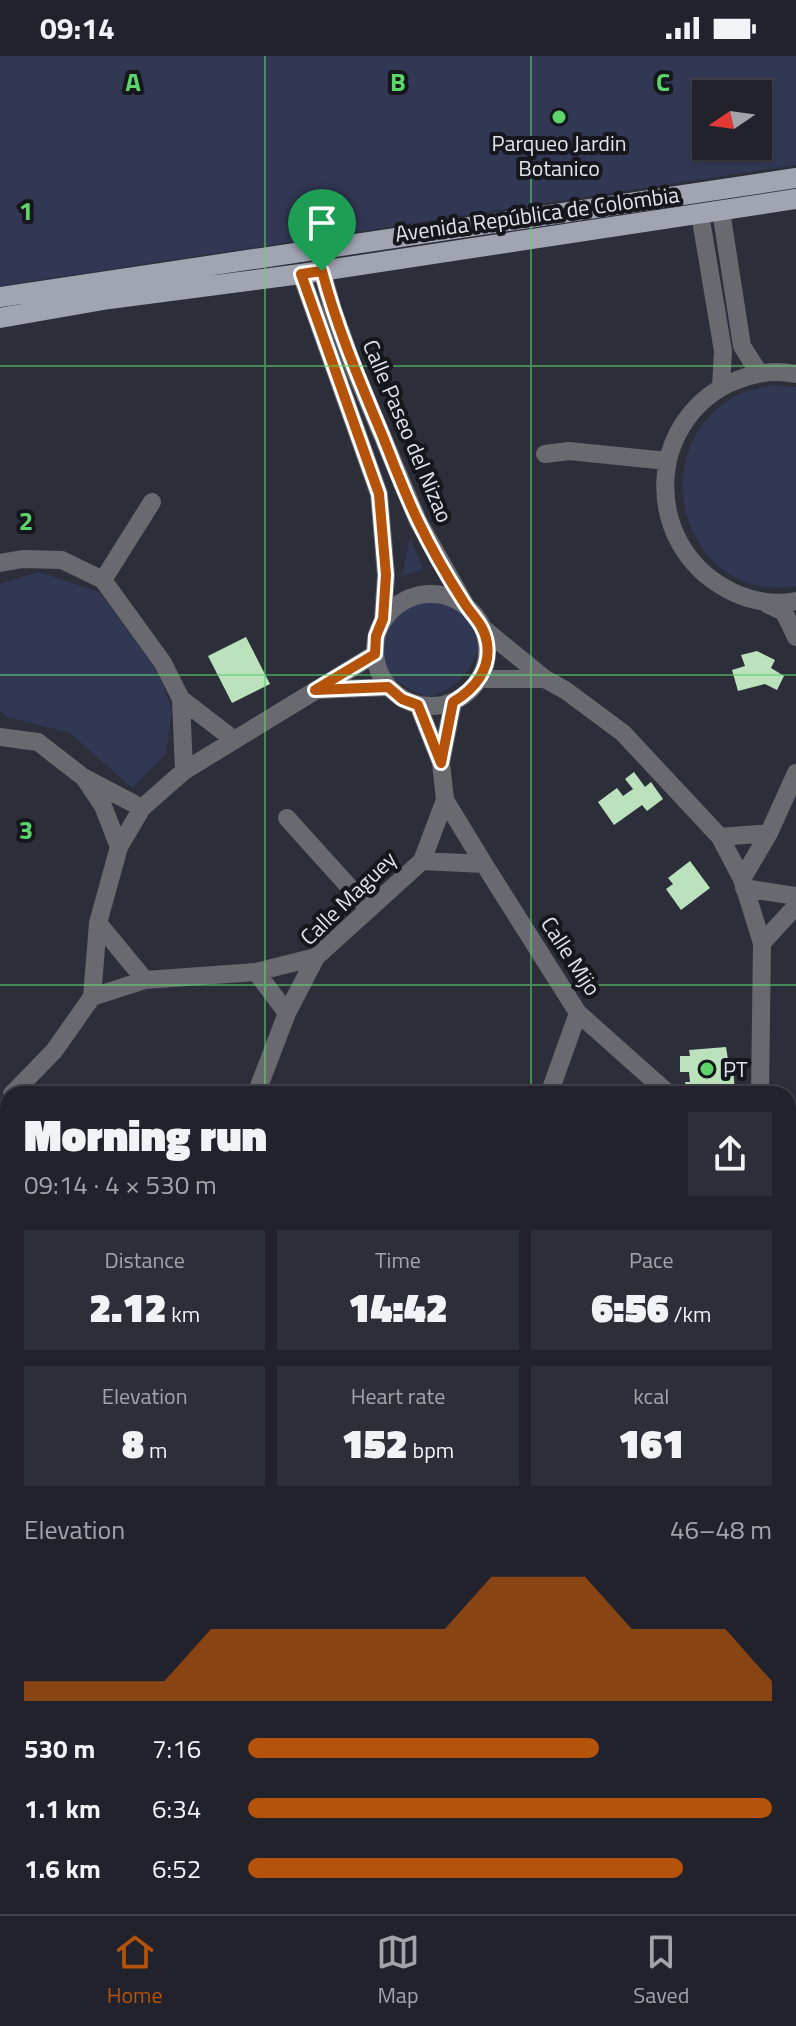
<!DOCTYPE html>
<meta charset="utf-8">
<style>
:root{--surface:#21222c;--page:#2d2f38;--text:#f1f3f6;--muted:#a2a4a9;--line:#3e3f48;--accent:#b45309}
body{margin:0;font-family:"Titillium Web",sans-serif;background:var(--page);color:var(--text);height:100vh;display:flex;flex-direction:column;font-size:30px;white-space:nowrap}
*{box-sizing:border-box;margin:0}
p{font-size:26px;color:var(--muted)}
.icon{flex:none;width:44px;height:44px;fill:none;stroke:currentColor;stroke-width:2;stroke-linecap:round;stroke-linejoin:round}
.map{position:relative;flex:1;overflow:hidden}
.drawer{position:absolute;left:0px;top:1030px;width:796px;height:828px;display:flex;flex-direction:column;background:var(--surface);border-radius:24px 24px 0 0;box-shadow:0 2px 6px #0004,0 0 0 2px var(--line)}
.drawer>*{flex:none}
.needle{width:52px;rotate:257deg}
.controls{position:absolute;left:692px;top:24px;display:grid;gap:16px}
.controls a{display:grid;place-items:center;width:80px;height:80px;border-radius:0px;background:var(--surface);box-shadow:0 2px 6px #0004,0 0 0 2px var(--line);font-size:40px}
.pin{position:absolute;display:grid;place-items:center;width:68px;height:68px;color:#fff;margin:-82px -34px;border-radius:50% 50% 50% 0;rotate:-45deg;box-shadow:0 0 8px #0007}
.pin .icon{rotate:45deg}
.round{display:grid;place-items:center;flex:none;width:84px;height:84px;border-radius:0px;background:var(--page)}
.headline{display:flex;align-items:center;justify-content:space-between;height:136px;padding:0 24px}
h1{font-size:44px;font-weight:800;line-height:60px}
.metrics{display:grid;grid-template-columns:repeat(3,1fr);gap:12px;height:136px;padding:8px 24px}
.metrics div{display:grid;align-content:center;border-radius:0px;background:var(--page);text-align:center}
.metrics b{font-size:40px;font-weight:800}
.metrics small{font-size:22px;font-weight:400}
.metrics p{font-size:22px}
.chart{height:224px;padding:16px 24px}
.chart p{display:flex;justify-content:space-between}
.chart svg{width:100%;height:144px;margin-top:8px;fill:var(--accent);opacity:.7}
ul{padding:0 24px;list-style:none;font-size:26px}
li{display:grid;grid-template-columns:128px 96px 1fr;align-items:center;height:60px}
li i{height:20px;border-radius:10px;background:var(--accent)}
.status{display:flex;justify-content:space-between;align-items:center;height:56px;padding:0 40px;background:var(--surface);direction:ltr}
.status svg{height:22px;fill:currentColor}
.dock{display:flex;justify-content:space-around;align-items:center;height:112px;border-top:2px solid var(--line);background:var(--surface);font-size:22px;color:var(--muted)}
.dock a{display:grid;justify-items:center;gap:4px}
.dock .on{color:var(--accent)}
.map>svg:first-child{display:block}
.green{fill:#323754;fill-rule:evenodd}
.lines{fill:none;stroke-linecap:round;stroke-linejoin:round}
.stream{stroke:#616991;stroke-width:5}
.building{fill:#bbe2bd}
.minor{stroke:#686a70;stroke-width:18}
.secondary{stroke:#888b95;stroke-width:20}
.primary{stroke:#a1a4b1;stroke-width:20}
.route-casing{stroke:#fff;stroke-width:16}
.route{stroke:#b45309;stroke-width:10}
.grid{fill:none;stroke:#5cd56d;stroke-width:2;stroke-opacity:0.55}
.poi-dot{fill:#5cd56d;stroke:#15171c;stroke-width:3}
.labels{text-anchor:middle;stroke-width:8;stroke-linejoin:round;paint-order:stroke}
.poi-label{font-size:22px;fill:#e1e3ea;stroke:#15171c}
.street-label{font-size:22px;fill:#e1e3ea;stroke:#15171c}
.grid-label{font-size:26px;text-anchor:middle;font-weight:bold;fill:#5cd56d;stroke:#15171c;stroke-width:8;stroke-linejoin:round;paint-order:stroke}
</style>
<div class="status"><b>09:14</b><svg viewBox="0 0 49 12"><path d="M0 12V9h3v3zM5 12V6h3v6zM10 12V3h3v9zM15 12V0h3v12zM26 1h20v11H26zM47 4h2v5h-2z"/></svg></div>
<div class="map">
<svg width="796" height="1858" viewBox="0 0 796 1858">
<rect width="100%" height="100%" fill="#2c2e3a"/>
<path class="green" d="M0 0H796V109L0 230ZM758 38V90H706V38Z
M772 329 796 331V530C686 549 637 395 737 339 747 334 761 332 772 329Z
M410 481 423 514 402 520Z
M39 516 99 536 157 614 172 653 166 698 132 732 70 677 8 661 0 655V528Z
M419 541C459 545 468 554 479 593 465 623 459 629 428 641 387 624 383 617 381 573L398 554Z"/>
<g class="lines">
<path class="stream" d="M0 1793 8 1802
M56 1850 67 1858"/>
</g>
<path class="building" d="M246 581 270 628 232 647 208 600Z
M757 595 775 604 771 612 784 620 777 634 765 628 738 635 732 614 745 610 741 599Z
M634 716 645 731 651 726 663 743 647 755 642 749 614 769 598 746 617 732 623 740 633 733 625 723Z
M690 805 710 832 681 854 666 833 673 828 668 822Z
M726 991 729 1010 733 1009 735 1038H688L685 1026H690L689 1016H680V1000H690L689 994Z
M653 1850H697L700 1858H650L647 1852Z"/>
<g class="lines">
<path class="minor" d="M721 155 742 290 759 317
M700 158 723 295 721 331
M322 215 332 251 355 315 418 465 465 548
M301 218 379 438 386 519 383 563
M796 318C774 313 750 318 730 327 645 368 644 487 725 532 745 544 773 550 796 545
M545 398 569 395 667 405
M0 507 23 503 62 504 103 524 163 607 181 643 184 715
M103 524 152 446
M375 594a56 56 0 1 1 112 0a56 56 0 1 1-112 0Z
M767 548 784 556 796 581
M484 573 545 623 565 634 623 677 720 781 742 823 762 887 760 1038
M480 623H545
M318 634 388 631
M181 643 233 683
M0 681 38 686 83 721 142 752
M441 707 453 646
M85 723 103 750 119 791
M287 762 369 853
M720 781 769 777 796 717
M422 805 445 744
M484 808 578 957 669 1038
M742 823 769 777
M744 832 796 840
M98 867 145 924
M762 887 796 850
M256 916 287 957
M92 941 145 924 256 916 316 901
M12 1038 54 995 92 941 98 867 119 791 142 752 184 715 375 598
M256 1038 287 957 316 901 422 805 484 808 445 744 441 707 418 649
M549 1038 578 957
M788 1322 796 1319
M0 1412 8 1411
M788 1514 796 1520
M788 1644 796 1636
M788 1736 796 1738
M0 1830 8 1838
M19 1850 27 1858
M132 1850 145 1857 158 1858
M220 1858 254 1850"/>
<path class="secondary" d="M0 1541 8 1544
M0 1566 8 1569
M345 1850 353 1858
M372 1850 380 1858"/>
<path class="primary" d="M0 241 796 122
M0 262 109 243 301 218 796 143"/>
</g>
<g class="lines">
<g class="route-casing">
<path id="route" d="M322 215C337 272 360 326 383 381 394 409 405 438 418 465 431 492 447 520 463 545 472 560 484 568 487 587 491 613 475 633 453 646L441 707 418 649 402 643 388 631 315 634 375 598 376 580 383 563 386 519 379 438 301 218Z"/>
</g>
<use href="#route" class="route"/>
</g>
<path class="grid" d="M265 0V1038M531 0V1038M0 310H796M0 619H796M0 929H796M0 1239H8M788 1239H796M0 1548H8M788 1548H796M265 1850V1858M531 1850V1858"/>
<g class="poi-dot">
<circle cx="559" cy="61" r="8"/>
<circle cx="707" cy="1013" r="8"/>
</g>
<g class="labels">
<g class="poi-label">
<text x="559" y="95">Parqueo Jardin<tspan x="559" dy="25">Botanico</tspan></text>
<text x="723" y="1021" text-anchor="start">PT</text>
</g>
<g class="street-label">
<text transform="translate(537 158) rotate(-8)" y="8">Avenida República de Colombia</text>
<text transform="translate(408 375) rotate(67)" y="8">Calle Paseo del Nizao</text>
<text transform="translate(348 842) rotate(-44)" y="8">Calle Maguey</text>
<text transform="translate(571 900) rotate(57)" y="8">Calle Mijo</text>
</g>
</g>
<g class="grid-label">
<text x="133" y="35">A</text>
<text x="398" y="35">B</text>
<text x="663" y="35">C</text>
<text x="26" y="164">1</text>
<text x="26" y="474">2</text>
<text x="26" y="783">3</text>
</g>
</svg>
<div class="controls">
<a><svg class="needle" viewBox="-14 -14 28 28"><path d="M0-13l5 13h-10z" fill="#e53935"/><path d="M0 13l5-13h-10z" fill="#a2a4a9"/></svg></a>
</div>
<div class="pin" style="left:322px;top:215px;background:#1e9e55"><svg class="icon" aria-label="arrive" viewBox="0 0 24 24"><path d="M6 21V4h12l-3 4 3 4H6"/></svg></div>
<section class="drawer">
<div class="headline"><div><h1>Morning run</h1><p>09:14 · 4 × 530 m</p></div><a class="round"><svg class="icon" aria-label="share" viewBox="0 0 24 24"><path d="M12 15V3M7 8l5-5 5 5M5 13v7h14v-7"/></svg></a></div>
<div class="metrics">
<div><p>Distance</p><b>2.12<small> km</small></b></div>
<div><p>Time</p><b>14:42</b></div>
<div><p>Pace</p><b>6:56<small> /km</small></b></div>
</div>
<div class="metrics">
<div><p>Elevation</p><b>8<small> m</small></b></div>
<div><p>Heart rate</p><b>152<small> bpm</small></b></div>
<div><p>kcal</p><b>161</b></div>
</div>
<div class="chart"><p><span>Elevation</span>46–48 m</p>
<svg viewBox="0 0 160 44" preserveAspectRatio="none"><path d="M0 44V38L10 38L20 38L30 38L40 22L50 22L60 22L70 22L80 22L90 22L100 6L110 6L120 6L130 22L140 22L150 22L160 38V44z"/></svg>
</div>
<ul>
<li><b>530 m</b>7:16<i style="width:67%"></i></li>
<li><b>1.1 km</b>6:34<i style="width:100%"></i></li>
<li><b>1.6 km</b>6:52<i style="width:83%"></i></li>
</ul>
</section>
</div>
<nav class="dock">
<a class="on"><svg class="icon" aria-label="home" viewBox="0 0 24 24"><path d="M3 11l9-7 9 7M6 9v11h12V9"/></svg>Home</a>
<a><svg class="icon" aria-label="map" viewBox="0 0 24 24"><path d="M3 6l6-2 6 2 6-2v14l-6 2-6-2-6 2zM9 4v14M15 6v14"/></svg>Map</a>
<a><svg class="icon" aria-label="saved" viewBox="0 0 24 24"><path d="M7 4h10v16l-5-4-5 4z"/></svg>Saved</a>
</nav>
